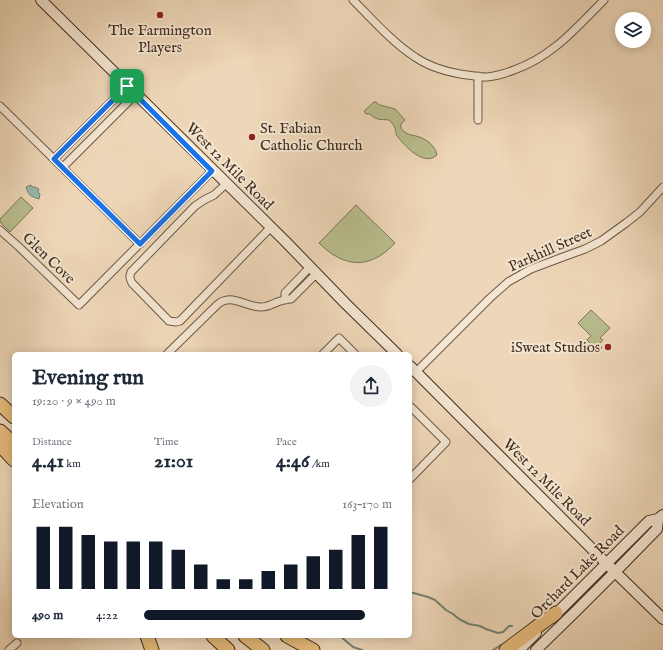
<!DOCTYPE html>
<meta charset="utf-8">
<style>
:root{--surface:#fff;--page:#f2f2f3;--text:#1f2937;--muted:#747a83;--accent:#111827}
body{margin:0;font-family:"IM FELL English",serif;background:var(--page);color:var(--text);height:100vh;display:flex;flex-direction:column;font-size:15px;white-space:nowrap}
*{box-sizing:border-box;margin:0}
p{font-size:13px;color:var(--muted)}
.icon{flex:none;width:22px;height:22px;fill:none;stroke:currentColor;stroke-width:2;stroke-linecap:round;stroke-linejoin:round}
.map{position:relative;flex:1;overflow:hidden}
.details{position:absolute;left:12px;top:352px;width:400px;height:286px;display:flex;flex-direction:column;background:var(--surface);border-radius:6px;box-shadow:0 2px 10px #0003}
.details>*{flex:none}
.controls{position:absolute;left:615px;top:12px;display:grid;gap:8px}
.controls a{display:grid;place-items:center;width:36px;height:36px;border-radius:50%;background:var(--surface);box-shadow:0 2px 10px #0003;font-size:20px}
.pin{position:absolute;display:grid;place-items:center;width:34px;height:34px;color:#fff;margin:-17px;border-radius:8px;box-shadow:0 2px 6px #0006}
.round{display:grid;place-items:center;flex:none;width:42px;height:42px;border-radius:21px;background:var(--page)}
.summary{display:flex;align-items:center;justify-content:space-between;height:68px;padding:0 20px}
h1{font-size:22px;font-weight:800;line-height:30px}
.stats{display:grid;grid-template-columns:repeat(3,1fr);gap:6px;height:68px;padding:4px 20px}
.stats div{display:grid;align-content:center}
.stats b{font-size:20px;font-weight:800}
.stats small{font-size:11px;font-weight:400}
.stats p{font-size:11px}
.chart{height:112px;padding:8px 20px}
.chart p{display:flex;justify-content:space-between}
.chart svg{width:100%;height:72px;margin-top:4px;stroke:var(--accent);stroke-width:6}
ul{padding:0 20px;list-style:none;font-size:13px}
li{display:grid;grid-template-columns:64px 48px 1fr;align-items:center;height:30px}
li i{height:10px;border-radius:5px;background:var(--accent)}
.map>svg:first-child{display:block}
.green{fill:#b9be8e;stroke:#7c7656}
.water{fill:#99baad;stroke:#758274}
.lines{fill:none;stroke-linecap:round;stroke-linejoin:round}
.stream{stroke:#758274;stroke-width:2}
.minor-casing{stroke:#6c5845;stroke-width:9}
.secondary-casing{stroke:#402d1f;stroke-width:12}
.motorway-casing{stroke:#402d1f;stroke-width:15}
.minor{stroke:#f4e5d1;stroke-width:7}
.secondary{stroke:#f4e5d1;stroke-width:10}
.motorway{stroke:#e7bc7c;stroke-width:13}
.route-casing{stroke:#fff;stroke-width:8}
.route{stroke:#1a73e8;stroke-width:5}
.poi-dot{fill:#8f2418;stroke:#f4e5d1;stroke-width:1.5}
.labels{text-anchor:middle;stroke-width:4;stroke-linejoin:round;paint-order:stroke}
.poi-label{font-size:15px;fill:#402d1f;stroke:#f4e5d1}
.street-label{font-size:15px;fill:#402d1f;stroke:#f4e5d1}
</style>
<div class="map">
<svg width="663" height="650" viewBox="0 0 663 650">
<rect width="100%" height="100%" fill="#eed7b8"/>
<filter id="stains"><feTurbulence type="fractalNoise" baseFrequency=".005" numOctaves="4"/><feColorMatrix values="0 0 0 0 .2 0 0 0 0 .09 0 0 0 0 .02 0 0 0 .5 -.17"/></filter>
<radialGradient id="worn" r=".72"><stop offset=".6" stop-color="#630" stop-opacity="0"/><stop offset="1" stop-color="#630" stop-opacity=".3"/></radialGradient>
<path class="green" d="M374 102H376L378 104 380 105 395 109 405 120 401 124V128C403 130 404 132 406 133 409 135 413 135 416 136 425 138 435 145 437 155 424 167 405 146 398 137 395 134 396 131 395 128 393 124 391 122 389 120 381 119 377 121 370 114H366L364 111Z
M21 197 33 208 10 232 0 222V219Z
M356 205 395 243C370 270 344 268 319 243Z
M591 310 610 328 600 338 603 340 599 344 602 348 597 353 593 349H588L587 348 591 344 587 340 591 336 578 323Z"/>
<path class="water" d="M31 185 32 187H35L39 189 38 192 40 194 39 199C30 196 29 196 26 187Z"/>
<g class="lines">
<path class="stream" d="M410 592 428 597 435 600 446 610 453 614 459 619 469 624 480 626 486 629 498 633 503 632 509 626H512
M340 636 353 647 362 650
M493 650 501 645"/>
<g class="minor-casing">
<path id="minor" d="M353 0C373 20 392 42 415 57 429 67 444 71 460 74 469 75 478 77 487 77 496 76 506 73 514 70 552 57 576 28 604 0
M0 106 140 244
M478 120V76
M54 159 127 86
M63 167 136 94
M226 184 214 195 204 200 195 206 131 272C129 277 130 279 132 283L169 321 176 322 180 321 271 227
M0 230 19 247 79 305 212 171
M285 299V293L310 267
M167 354 217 305C231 292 244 307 261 307 270 307 276 301 285 300 287 299 289 299 291 299L317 273
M323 354 339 338 355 354
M416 372 490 298 508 282 531 269 563 257 585 249 601 241 626 223 640 212 663 187
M410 479 446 442 411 407
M9 650 17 643"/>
</g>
<g class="secondary-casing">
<path id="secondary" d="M41 0 285 241 346 304 397 354
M410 366 615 572 663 619
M552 618 649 521 658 519 663 515
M519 650 536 633
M536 650 576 611 615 572 657 529 658 519"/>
</g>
<g class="motorway-casing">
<path id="motorway" d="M0 404 14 417
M0 431 14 444
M0 445 14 460
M147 636 152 650
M213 636 228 650
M245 636 263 650
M287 636 313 650
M506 650 538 626 556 613"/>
</g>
<use href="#minor" class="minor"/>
<use href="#secondary" class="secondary"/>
<use href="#motorway" class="motorway"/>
</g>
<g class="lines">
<g class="route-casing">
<path id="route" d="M127 86 212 171 140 244 54 159Z"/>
</g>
<use href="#route" class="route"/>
</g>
<g class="poi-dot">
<circle cx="160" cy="15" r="4"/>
<circle cx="252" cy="137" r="4"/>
<circle cx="608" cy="347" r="4"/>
</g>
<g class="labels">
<g class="poi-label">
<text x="160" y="35">The Farmington<tspan x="160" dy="17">Players</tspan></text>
<text x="260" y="133" text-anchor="start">St. Fabian<tspan x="260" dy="17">Catholic Church</tspan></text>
<text x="600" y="352" text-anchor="end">iSweat Studios</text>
</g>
<g class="street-label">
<text transform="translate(230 166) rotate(45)" y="5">West 12 Mile Road</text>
<text transform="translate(550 249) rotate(-24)" y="5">Parkhill Street</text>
<text transform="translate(49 258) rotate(44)" y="5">Glen Cove</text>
<text transform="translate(547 482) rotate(45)" y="5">West 12 Mile Road</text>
<text transform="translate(577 572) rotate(-45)" y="5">Orchard Lake Road</text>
</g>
</g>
<rect width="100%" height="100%" filter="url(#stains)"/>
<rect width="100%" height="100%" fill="url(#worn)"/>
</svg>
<div class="controls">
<a><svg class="icon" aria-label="layers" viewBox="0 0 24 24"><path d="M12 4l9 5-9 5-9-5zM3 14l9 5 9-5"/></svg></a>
</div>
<div class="pin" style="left:127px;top:86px;background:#1e9e55"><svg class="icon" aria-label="arrive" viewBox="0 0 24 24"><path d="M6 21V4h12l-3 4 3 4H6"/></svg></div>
<section class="details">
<div class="summary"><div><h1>Evening run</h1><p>19:20 · 9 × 490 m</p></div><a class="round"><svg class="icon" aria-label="share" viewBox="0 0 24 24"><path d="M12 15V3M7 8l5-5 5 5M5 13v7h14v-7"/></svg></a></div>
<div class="stats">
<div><p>Distance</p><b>4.41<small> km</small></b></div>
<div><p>Time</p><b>21:01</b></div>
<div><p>Pace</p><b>4:46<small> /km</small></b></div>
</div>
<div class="chart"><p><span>Elevation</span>163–170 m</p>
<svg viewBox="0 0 160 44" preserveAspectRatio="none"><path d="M5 44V6M15 44V6M25 44V11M35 44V15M45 44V15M55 44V15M65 44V20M75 44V29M85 44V38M95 44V38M105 44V33M115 44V29M125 44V24M135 44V20M145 44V11M155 44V6"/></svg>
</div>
<ul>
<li><b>490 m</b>4:22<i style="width:89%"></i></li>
</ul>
</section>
</div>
